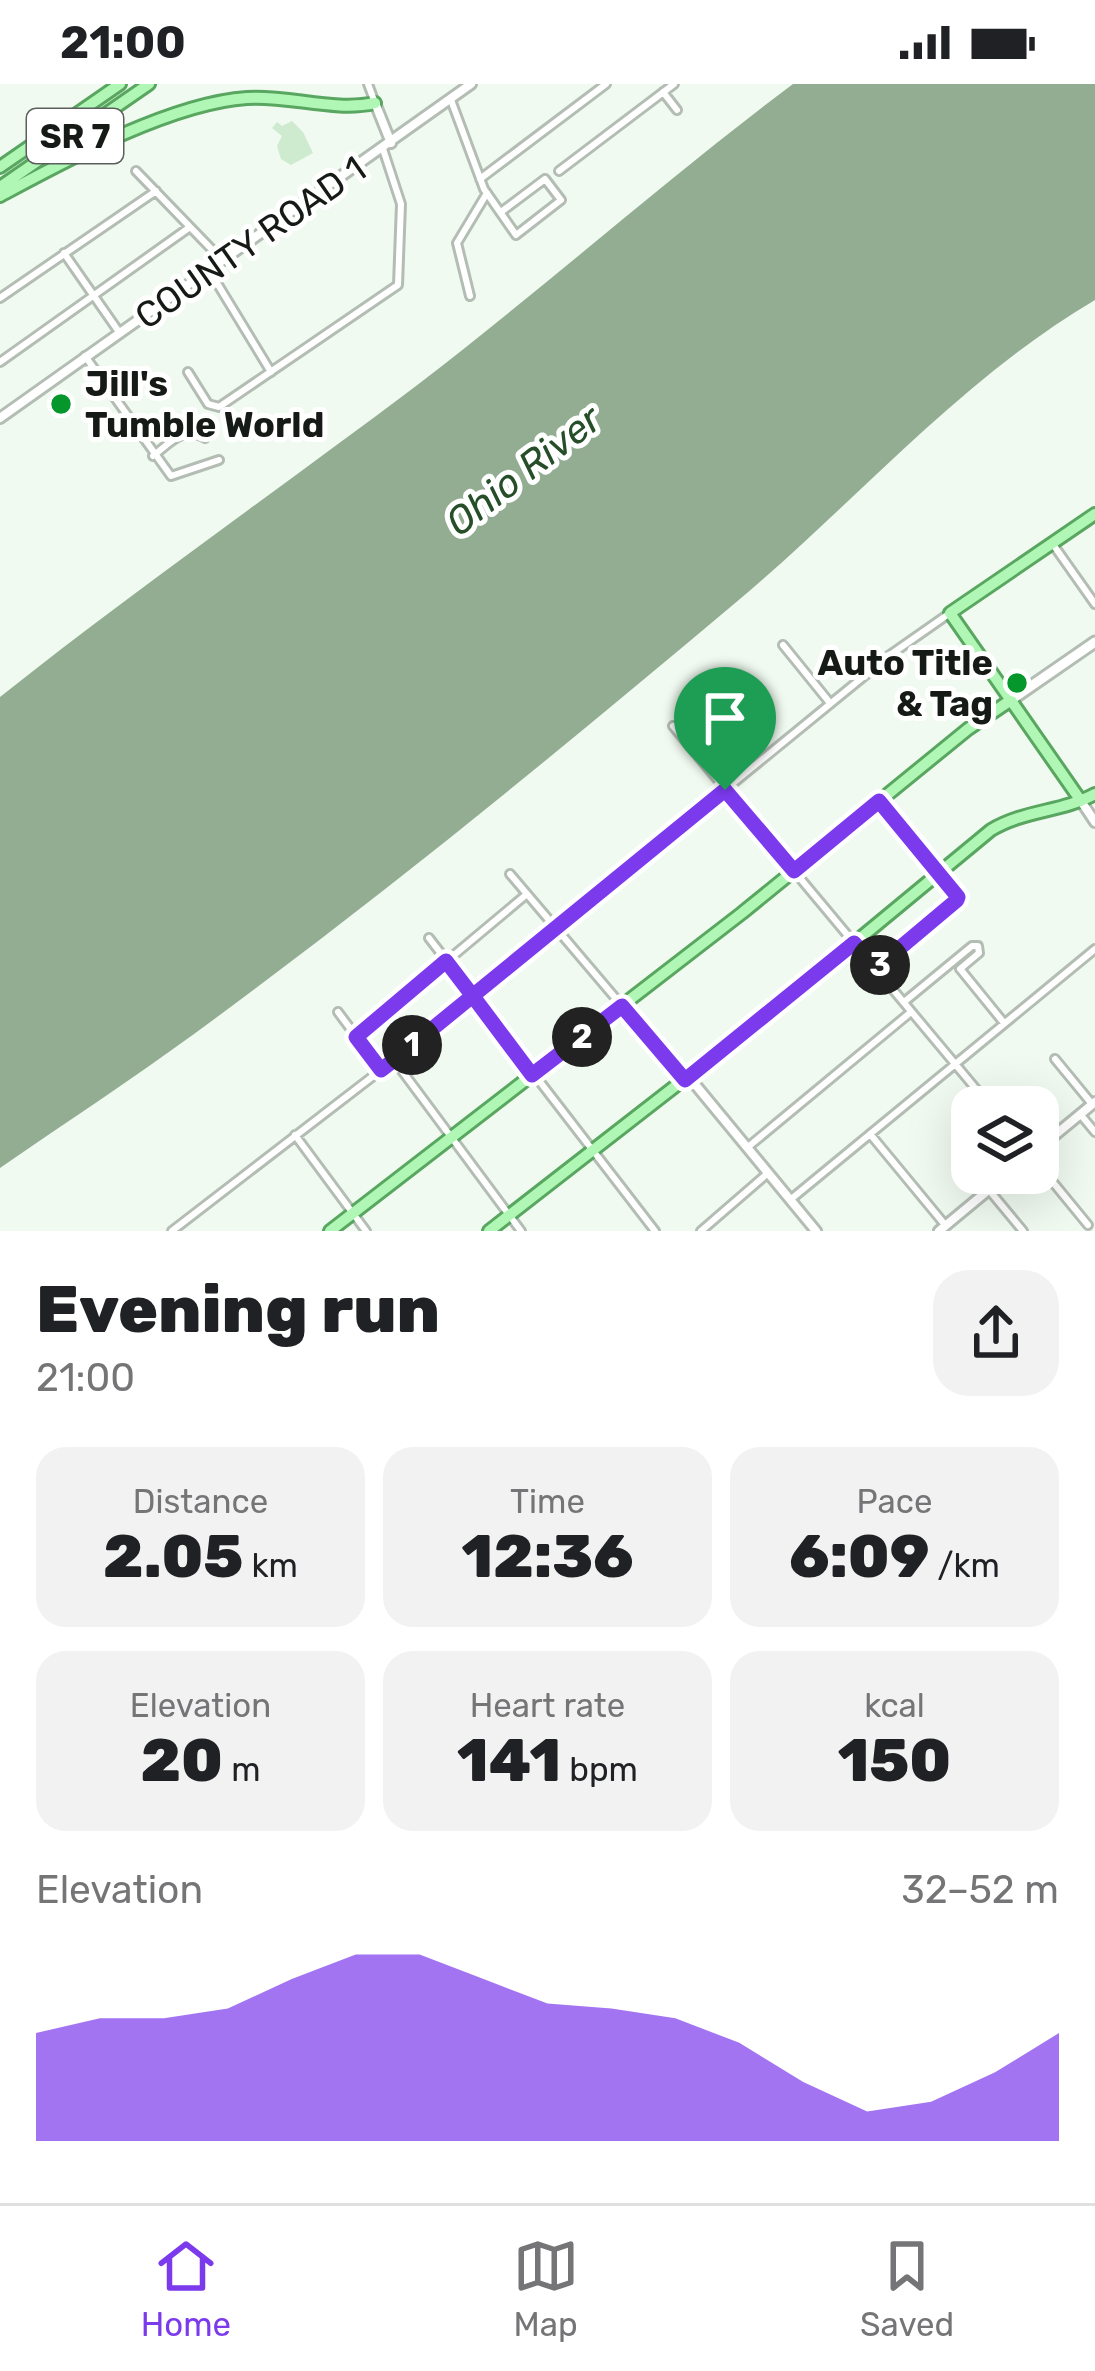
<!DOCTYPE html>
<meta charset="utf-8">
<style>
:root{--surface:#fff;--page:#f2f2f2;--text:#202124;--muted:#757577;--line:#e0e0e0;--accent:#7c3aed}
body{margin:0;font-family:Rubik,sans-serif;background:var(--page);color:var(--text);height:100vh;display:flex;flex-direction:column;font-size:45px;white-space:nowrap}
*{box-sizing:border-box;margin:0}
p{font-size:39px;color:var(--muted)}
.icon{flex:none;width:66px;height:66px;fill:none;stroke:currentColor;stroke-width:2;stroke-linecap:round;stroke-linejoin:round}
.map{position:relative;height:1147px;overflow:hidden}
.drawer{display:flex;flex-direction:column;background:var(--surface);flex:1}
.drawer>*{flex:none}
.tools{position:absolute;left:951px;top:1002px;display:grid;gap:24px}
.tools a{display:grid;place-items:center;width:108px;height:108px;border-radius:24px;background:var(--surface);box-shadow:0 12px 48px #0002;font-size:60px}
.pin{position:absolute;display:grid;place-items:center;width:102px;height:102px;color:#fff;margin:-123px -51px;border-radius:50% 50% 50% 0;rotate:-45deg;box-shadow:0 0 12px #0007}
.pin .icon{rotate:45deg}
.km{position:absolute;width:60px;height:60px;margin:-30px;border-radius:50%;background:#222;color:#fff;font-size:33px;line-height:60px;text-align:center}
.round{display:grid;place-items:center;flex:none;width:126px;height:126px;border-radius:36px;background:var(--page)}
.head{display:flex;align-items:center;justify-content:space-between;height:204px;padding:0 36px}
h1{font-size:66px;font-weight:800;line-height:90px}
.metrics{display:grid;grid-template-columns:repeat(3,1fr);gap:18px;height:204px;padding:12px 36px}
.metrics div{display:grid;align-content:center;border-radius:30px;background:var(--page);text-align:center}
.metrics b{font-size:60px;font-weight:800}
.metrics small{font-size:33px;font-weight:400}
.metrics p{font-size:33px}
.chart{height:336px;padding:24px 36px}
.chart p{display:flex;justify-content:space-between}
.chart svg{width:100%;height:216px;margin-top:12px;fill:var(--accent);opacity:.7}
.status{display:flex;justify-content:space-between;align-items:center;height:84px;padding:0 60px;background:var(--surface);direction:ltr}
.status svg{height:33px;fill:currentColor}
.menu{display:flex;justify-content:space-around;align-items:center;height:168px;border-top:3px solid var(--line);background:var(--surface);font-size:33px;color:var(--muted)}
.menu a{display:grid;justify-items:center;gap:6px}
.menu .selected{color:var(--accent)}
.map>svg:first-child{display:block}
.green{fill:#ceeacf}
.water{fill:#92ad92}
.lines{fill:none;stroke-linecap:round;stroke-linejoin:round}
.minor-casing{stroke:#b4bdb4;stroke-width:12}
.tertiary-casing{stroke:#b4bdb4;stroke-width:14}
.secondary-casing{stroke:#b4bdb4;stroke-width:15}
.primary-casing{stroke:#58a65f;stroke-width:16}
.minor{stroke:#fff;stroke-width:6}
.tertiary{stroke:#fff;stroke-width:8}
.secondary{stroke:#fff;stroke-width:9}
.primary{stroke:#b0f7b6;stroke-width:10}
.route-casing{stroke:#fff;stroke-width:24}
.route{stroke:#7c3aed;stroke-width:15}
.poi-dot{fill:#05962c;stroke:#fff;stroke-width:4.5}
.labels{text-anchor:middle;stroke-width:10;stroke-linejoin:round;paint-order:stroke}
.shield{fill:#fff;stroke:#5c5f5c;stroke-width:3}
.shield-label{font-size:33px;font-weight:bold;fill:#161a16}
.street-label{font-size:36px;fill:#161a16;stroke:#fff}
.poi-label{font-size:36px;font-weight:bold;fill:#161a16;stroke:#fff;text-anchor:start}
.water-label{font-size:39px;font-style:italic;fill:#264f29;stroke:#fff}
</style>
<div class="status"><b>21:00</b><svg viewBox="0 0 49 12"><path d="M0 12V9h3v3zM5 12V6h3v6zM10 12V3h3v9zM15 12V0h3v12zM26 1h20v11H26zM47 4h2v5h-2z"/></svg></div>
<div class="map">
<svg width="1095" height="1147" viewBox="0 0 1095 1147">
<rect width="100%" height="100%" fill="#f0faf0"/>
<path class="green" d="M292 37 303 48 313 69 291 81 281 75 277 62 282 52 272 44 277 38 282 42Z"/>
<path class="water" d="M793 0H1095V216C959 296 854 420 734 520 558 668 380 814 194 950 131 996 65 1039 0 1084V613C136 505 278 406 416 302 544 204 664 97 793 0Z"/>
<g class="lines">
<g class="minor-casing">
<path id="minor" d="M368 0 375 19
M663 8 677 26
M451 16 484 105 516 151 561 116 545 95 501 128
M136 87 223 177
M559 87 674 0
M480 95 606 0
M64 169 119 248
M209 186 271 288
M470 212 457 159 487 109
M0 214 156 107
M85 272 171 392 219 376
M0 278 190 143
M188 288 208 320 219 323 398 201 401 120 383 65
M153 372C171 358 184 341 205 354
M1052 459 1095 520
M783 561 830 619
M673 642 991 1023
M510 790 685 996
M429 854 655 1147
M876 884 959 813 879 717
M961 886 1004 939
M904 918 972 862H978L979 869 960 885
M338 928 381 986
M356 953 527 810
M1055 975 1092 1020
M394 976 521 1147
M1080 1030 1095 1048
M870 1050 946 1142
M295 1051 366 1147
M748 1063 911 928
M1038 1080 1088 1141
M989 1106 1023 1147
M790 1116 1095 865
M172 1147 394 976 890 571 950 529
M701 1147 768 1089"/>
</g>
<g class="tertiary-casing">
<path id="tertiary" d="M375 19 391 59
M0 334 471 0
M1081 717 1095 738
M689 993 816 1147
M1038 1065 1095 1018
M939 1147 1009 1089"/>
</g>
<g class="secondary-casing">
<path id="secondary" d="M1011 616 1095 558"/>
</g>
<g class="primary-casing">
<path id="primary" d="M0 83 120 0
M0 103 149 0
M0 112C67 76 171 19 247 14 289 11 334 28 375 19
M1081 717 950 529 1095 430
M330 1147 742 829 968 645 1011 616
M489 1147 772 927 991 746C1024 726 1062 728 1095 710"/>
</g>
<use href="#minor" class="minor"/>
<use href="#tertiary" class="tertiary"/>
<use href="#secondary" class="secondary"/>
<use href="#primary" class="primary"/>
</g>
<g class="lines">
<g class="route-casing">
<path id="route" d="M725 706 394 976 381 986 356 953 446 877 472 911 532 991 622 922 685 996 854 859 876 884 957 816 958 813 879 717 794 787 725 706"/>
</g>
<use href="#route" class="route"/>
</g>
<g class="poi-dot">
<circle cx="61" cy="320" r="12"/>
<circle cx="1017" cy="599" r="12"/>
</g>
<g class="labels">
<rect class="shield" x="27" y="25" width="96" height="54" rx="9"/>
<g class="shield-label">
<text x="75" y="64">SR 7</text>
</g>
<g class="street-label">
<text transform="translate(250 158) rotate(-35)" y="13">COUNTY ROAD 1</text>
</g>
<g class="poi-label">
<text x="85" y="312">Jill's<tspan x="85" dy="41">Tumble World</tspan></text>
<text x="993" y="591" text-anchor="end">Auto Title<tspan x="993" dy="41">&amp; Tag</tspan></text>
</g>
<g class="water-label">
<text transform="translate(523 386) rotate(-38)" y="14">Ohio River</text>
</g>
</g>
</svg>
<div class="tools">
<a><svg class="icon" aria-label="layers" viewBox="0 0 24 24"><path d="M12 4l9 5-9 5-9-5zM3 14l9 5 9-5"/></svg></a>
</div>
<div class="pin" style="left:725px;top:706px;background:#1e9e55"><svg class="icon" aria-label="arrive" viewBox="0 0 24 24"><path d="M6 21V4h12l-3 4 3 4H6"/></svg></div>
<b class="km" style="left:412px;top:961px">1</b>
<b class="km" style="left:582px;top:953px">2</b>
<b class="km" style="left:880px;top:881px">3</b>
</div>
<section class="drawer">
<div class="head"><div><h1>Evening run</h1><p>21:00</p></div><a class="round"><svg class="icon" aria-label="share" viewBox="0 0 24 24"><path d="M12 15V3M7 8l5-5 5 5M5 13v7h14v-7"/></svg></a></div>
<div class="metrics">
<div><p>Distance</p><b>2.05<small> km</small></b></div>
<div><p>Time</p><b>12:36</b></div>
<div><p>Pace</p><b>6:09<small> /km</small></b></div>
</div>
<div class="metrics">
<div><p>Elevation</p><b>20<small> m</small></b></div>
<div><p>Heart rate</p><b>141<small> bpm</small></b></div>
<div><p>kcal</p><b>150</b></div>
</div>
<div class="chart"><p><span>Elevation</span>32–52 m</p>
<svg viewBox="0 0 160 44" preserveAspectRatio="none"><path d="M0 44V22L10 19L20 19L30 17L40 11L50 6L60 6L70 11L80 16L90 17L100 19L110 24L120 32L130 38L140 36L150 30L160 22V44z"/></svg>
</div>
</section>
<nav class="menu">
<a class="selected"><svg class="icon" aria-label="home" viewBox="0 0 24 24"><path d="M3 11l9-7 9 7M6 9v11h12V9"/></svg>Home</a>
<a><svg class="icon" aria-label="map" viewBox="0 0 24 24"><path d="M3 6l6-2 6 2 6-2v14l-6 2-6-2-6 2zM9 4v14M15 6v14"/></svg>Map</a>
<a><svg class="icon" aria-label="saved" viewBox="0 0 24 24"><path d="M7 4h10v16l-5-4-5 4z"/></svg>Saved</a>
</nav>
